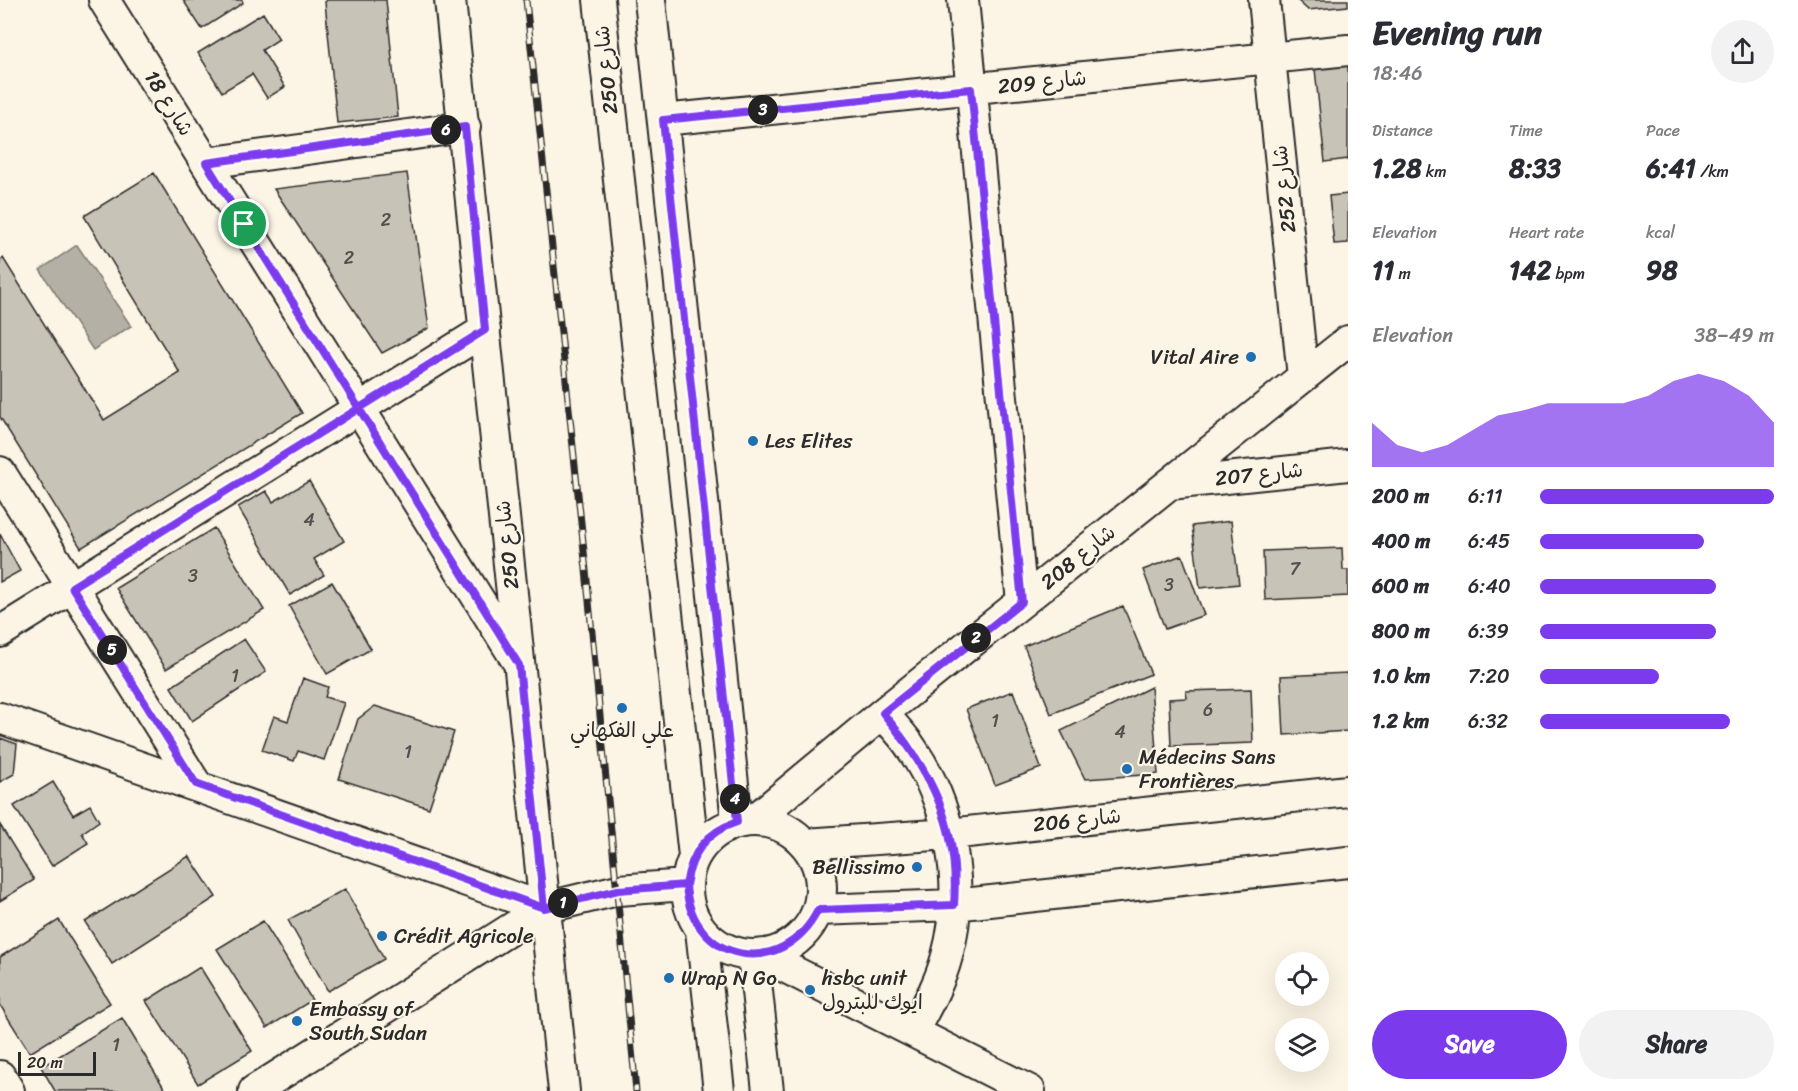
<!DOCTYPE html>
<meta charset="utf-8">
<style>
:root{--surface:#fff;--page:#f2f2f3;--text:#2b2b33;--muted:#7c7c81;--accent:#7c3aed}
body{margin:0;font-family:Sriracha,"Playpen Sans Arabic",sans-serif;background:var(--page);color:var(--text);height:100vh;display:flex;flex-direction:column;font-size:22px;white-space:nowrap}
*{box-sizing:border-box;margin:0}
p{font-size:20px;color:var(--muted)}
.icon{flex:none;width:33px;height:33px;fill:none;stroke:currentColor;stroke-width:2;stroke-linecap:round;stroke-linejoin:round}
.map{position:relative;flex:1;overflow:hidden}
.drawer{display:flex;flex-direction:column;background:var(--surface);width:450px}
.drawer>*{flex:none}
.controls{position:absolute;left:1275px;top:952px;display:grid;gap:12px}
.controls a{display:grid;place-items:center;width:54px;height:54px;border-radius:50%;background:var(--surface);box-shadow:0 6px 24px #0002;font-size:30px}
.scale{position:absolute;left:18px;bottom:15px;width:78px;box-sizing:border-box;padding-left:6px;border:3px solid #2b2b2b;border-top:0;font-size:16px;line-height:21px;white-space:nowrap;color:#2b2b2b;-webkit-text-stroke:4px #fcf5e5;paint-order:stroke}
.pin{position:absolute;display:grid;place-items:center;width:51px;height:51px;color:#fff;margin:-26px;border:3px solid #fff;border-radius:50%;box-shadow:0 2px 6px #0007}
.km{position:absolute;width:30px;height:30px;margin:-15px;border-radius:50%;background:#222;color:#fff;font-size:16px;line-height:30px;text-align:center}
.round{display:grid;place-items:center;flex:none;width:63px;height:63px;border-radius:32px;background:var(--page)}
.headline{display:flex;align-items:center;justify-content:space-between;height:102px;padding:0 24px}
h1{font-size:33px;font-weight:800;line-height:45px}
.figures{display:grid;grid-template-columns:repeat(3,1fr);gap:9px;height:102px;padding:6px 24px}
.figures div{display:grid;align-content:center}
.figures b{font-size:26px;font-weight:800}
.figures small{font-size:16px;font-weight:400}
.figures p{font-size:16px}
.chart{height:168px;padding:12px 24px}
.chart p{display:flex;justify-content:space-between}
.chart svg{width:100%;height:108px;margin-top:6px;fill:var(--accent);opacity:.7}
.cta{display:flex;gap:12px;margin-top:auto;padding:12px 24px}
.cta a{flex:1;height:69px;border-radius:36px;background:var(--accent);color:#fff;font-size:24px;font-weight:800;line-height:69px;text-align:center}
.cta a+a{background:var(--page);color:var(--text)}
ul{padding:0 24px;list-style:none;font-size:20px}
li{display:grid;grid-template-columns:96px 72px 1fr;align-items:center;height:45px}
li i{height:15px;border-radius:8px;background:var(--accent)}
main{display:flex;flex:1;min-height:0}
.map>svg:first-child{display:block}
.water{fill:#b4b0a5;stroke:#7d7b74;stroke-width:1.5}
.building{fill:#c8c3b7;stroke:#2b2b2b;stroke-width:1.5}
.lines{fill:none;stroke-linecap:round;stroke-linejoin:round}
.minor-casing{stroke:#2b2b2b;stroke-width:34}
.minor{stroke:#fcf5e5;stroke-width:30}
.rail-casing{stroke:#2b2b2b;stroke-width:7}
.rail{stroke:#fcf5e5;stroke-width:4.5;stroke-dasharray:14;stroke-linecap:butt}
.route-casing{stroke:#fff;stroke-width:12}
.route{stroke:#7c3aed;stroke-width:8}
.poi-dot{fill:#1f6fb2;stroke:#fcf5e5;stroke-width:2}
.labels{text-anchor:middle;stroke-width:4.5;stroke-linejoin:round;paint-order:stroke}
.number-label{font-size:18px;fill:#52514e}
.street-label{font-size:21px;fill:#2b2b2b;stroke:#fcf5e5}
.poi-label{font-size:21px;fill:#2b2b2b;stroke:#fcf5e5;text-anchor:start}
</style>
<main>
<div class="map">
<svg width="1348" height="1091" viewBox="0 0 1348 1091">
<rect width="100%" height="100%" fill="#fcf5e5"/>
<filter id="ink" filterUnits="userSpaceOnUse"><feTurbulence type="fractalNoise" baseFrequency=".0167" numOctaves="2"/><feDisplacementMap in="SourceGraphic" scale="12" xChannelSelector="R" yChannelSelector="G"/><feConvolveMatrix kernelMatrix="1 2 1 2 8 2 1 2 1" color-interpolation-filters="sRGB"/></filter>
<g filter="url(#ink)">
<path class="water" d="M77 245 131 326 93 350 40 270Z"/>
<path class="building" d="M183 0H242L243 3 202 29Z
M327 0H386L398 117 337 123 325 2Z
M1297 0H1348V6L1308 10Z
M263 13 279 39 262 50 285 87 267 98 252 74 222 92 198 53Z
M1348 66V159L1325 162 1315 69Z
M154 173 302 413 81 548 0 417V261L3 258 104 420 180 373 84 216Z
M407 173 429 328 382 353 274 189Z
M1348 194V243L1334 244 1329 196Z
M309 481 344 541 314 559 324 575 290 595 238 507 266 491 273 502Z
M1231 521 1239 584 1200 588 1192 526Z
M214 528 264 610 166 669 116 588Z
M0 534 20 571 0 582Z
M1342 548 1343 570H1348V596L1265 600 1263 551Z
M1182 555 1204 615 1165 629 1143 570Z
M332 582 371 649 327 674 289 606Z
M1123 606 1151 674 1051 714 1024 646Z
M244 639 266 672 192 721 171 687Z
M1348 673V731L1284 735 1281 676Z
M303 678 328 687 325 697 344 703 324 760 298 751 294 761 262 750 274 716 288 721Z
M1151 687 1158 774 1085 779 1061 731Z
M1251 689 1253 743 1171 746 1169 699 1187 698 1186 691Z
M1013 691 1041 768 995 785 966 709Z
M375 706 454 732 429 808 339 779 358 719Z
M0 738 17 744 14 774 0 782Z
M53 782 73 815 90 805 99 821 82 833 88 843 52 866 14 806Z
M0 825 34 880 0 901Z
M189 856 216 897 112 964 85 922Z
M345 889 384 959 328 991 288 920Z
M59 920 110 1003 30 1053 0 1005V957Z
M263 921 312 1000 267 1028 217 949Z
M200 967 252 1051 198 1084 146 1001Z
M122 1018 166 1091H55L41 1067Z"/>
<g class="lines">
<g class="minor-casing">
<path id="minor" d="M104 0 516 659
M450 0 564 1091
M599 0 694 856
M650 0 737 822
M963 0 1022 602
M1264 0 1303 377
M663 120 1348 50
M206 163 465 127
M0 472 196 784
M1170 484 1348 465
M0 632 485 330
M883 713C892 725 904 736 912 749 952 808 966 887 947 956 940 983 926 1007 913 1031
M0 718 544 908
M754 820 883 713 1348 341
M687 888a67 67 0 1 1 134 0a67 67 0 1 1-134 0Z
M805 844 949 834 1348 791
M818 910 954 905 1348 862
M701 930 719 1091
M753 955 768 1091
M761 955 1030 1091
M0 1076 9 1091
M254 1091 544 908 618 890 686 885"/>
</g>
<use href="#minor" class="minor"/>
<g class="rail-casing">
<path id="rail" d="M526 0 586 570 636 1091"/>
</g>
<use href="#rail" class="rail"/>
</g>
</g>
<g class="lines" filter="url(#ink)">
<g class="route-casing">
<path id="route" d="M244 224 519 665 544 908 618 890 686 885C691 964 783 980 818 910L954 905C960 827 931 771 883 713L1022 602 971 89 663 120 737 822C706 832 691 853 686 885L618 890 544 908 196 784 72 587C210 501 347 416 485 330L465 127 206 163 244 224"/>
</g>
<use href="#route" class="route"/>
</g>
<g class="poi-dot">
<circle cx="1251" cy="357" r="6"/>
<circle cx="753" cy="441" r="6"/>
<circle cx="622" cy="708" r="6"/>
<circle cx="1127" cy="769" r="6"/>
<circle cx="917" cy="867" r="6"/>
<circle cx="382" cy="936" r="6"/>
<circle cx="669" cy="978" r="6"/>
<circle cx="810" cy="990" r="6"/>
<circle cx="297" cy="1021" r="6"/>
</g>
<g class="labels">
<g class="number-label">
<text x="386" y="226">2</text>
<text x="349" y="264">2</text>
<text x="309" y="526">4</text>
<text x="1295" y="575">7</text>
<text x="193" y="582">3</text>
<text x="1169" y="591">3</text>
<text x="235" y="682">1</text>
<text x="1208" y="716">6</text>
<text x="995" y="727">1</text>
<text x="1120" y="738">4</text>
<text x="408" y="758">1</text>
<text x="116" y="1051">1</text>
</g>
<g class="street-label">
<text transform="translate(606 70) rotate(-96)" y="7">شارع 250</text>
<text transform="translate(1042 82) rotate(-6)" y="7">شارع 209</text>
<text transform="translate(169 103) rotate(58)" y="7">شارع 18</text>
<text transform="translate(1284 189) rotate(-96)" y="7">شارع 252</text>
<text transform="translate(1259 474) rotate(-6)" y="7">شارع 207</text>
<text transform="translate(507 545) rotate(-96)" y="7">شارع 250</text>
<text transform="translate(1078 557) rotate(-39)" y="7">شارع 208</text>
<text transform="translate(1077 820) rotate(-6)" y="7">شارع 206</text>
</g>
<g class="poi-label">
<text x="1239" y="364" text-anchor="end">Vital Aire</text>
<text x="765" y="448">Les Elites</text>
<text x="622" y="737" text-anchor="middle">علي الفكهاني</text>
<text x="1139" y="764">Médecins Sans<tspan x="1139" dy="24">Frontières</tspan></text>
<text x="905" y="874" text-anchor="end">Bellissimo</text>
<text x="394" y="943">Crédit Agricole</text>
<text x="681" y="985">Wrap N Go</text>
<text x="822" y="985">hsbc unit<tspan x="822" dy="24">ايوك للبترول</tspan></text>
<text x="309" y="1016">Embassy of<tspan x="309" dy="24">South Sudan</tspan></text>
</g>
</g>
</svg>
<div class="controls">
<a><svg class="icon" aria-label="locate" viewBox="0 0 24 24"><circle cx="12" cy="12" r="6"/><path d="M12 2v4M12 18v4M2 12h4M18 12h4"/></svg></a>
<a><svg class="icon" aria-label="layers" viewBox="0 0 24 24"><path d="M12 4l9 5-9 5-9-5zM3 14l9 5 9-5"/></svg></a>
</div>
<div class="scale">20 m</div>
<div class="pin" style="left:244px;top:224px;background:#1e9e55"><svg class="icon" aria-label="arrive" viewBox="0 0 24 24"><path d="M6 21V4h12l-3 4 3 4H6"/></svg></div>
<b class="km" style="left:563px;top:903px">1</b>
<b class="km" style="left:976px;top:638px">2</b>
<b class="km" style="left:763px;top:110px">3</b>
<b class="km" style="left:735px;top:799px">4</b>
<b class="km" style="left:112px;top:650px">5</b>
<b class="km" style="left:446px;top:130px">6</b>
</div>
<section class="drawer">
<div class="headline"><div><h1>Evening run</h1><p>18:46</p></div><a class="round"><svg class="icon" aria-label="share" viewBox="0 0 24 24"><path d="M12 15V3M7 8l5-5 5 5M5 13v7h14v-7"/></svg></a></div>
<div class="figures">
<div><p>Distance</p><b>1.28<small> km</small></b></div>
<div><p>Time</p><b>8:33</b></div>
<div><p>Pace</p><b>6:41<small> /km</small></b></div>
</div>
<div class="figures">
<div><p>Elevation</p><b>11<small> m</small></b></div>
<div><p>Heart rate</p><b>142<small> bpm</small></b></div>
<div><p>kcal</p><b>98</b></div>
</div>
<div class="chart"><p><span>Elevation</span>38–49 m</p>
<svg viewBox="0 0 160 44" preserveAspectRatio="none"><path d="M0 44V26L10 35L20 38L30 35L40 29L50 23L60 21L70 18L80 18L90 18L100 18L110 15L120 9L130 6L140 9L150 15L160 26V44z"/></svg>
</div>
<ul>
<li><b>200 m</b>6:11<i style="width:100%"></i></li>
<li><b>400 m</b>6:45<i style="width:70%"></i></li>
<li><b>600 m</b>6:40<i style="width:75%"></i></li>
<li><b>800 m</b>6:39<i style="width:75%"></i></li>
<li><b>1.0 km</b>7:20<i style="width:51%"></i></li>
<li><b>1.2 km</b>6:32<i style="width:81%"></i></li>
</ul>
<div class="cta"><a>Save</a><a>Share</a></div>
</section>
</main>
